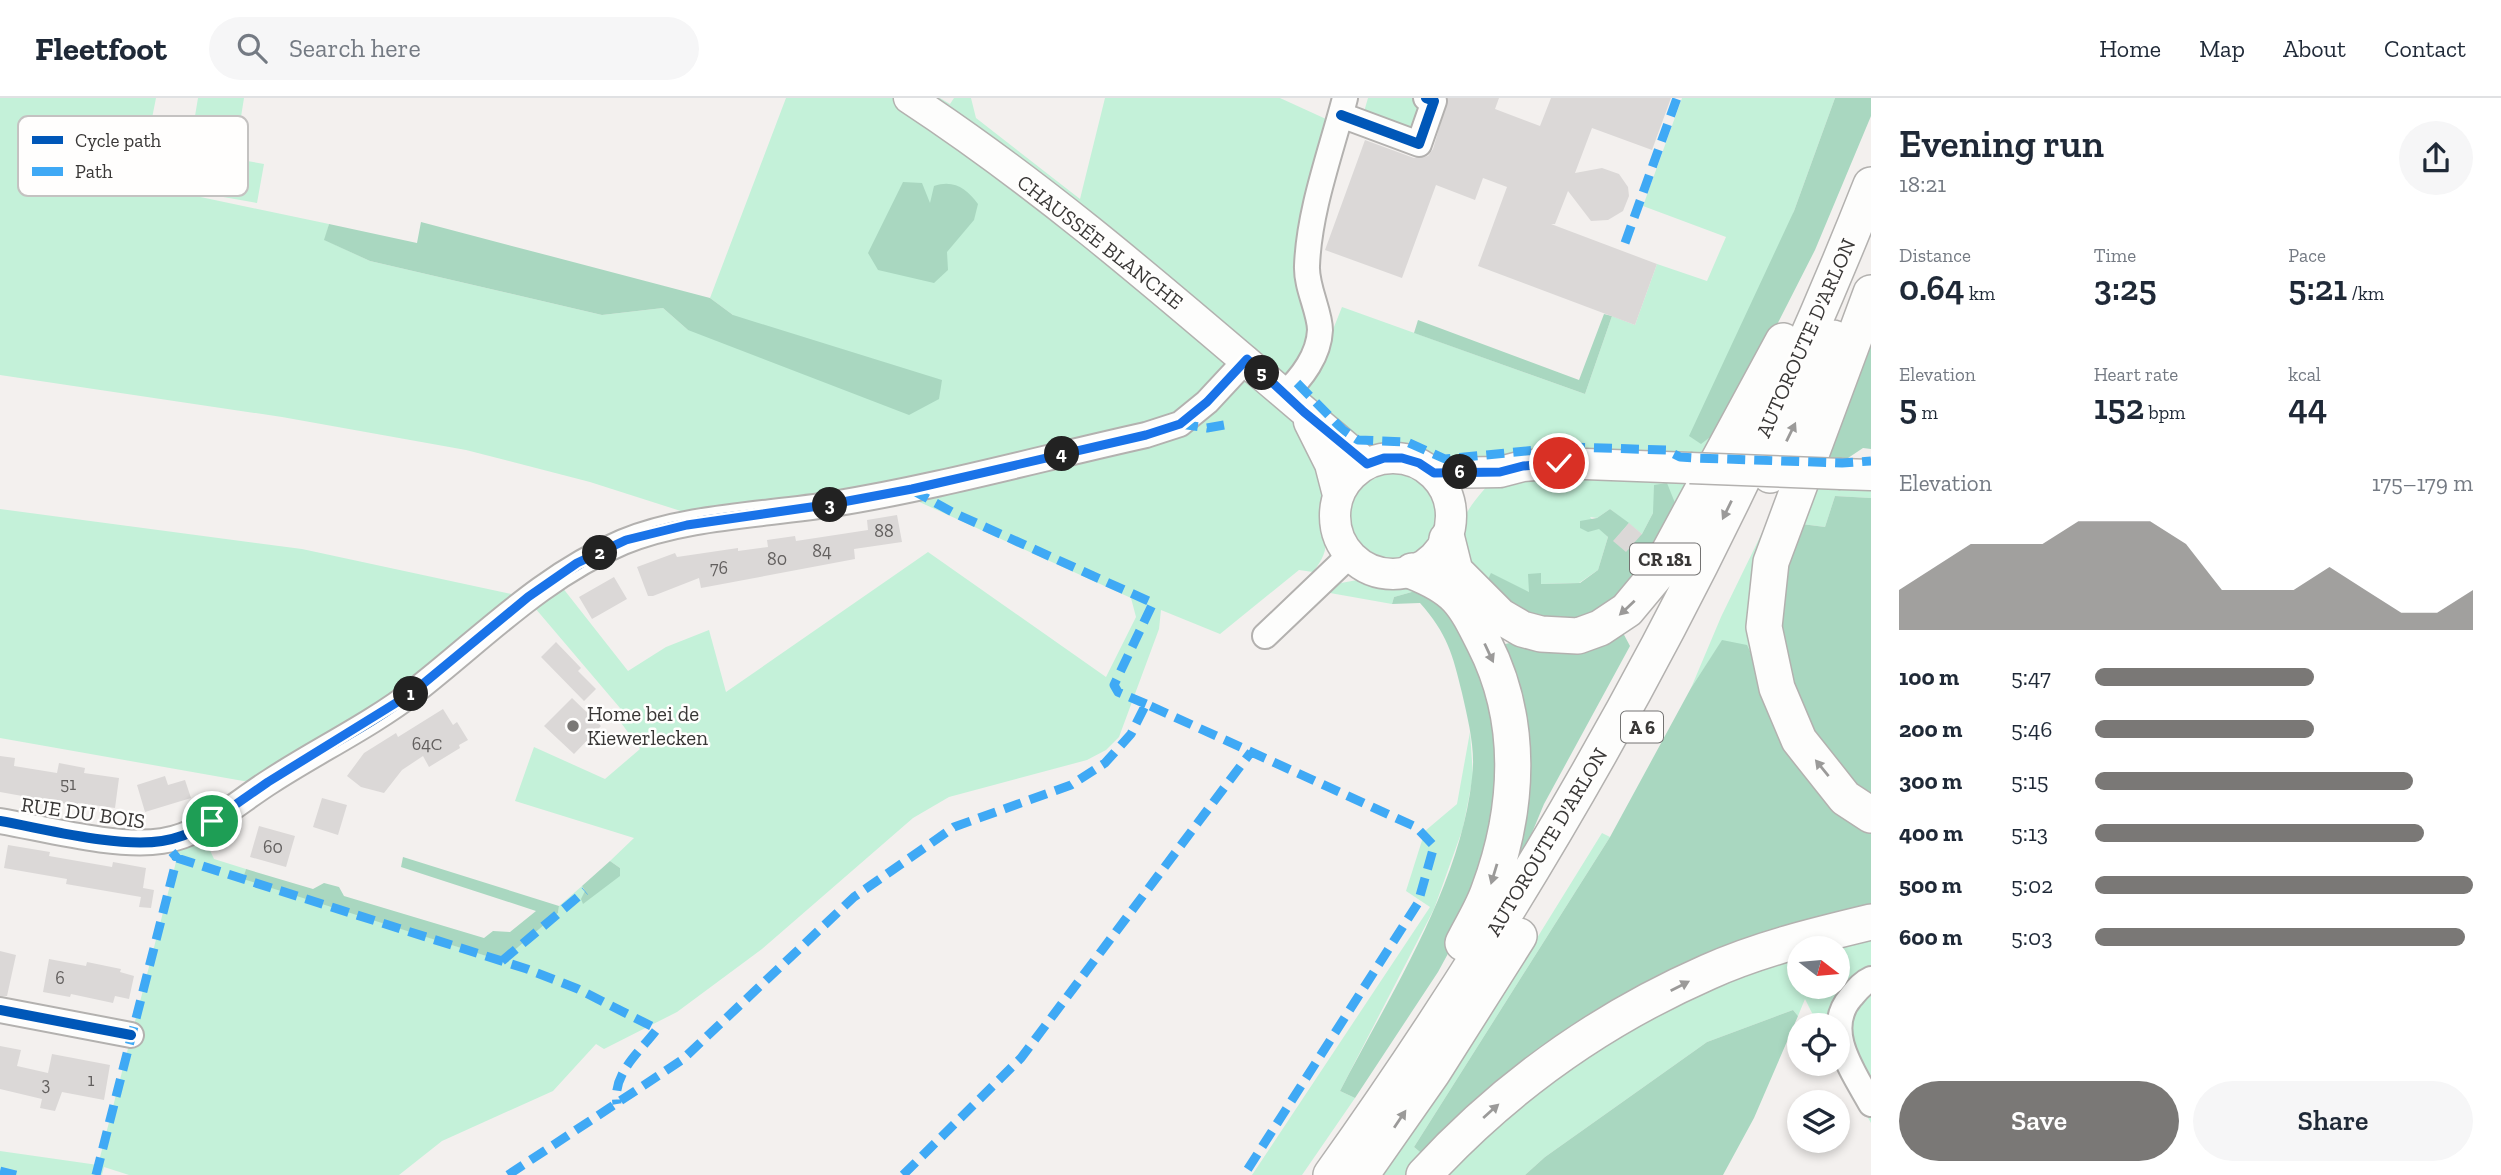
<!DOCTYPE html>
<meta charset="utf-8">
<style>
:root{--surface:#fff;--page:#f6f6f7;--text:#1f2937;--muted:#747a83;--line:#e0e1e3;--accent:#7a7876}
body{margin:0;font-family:"Zilla Slab",serif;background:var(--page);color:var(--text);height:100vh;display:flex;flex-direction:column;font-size:26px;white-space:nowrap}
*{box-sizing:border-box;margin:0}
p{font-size:23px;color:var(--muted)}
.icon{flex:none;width:38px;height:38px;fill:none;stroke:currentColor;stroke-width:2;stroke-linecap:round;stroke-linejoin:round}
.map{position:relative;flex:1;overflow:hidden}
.sheet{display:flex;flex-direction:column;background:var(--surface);width:630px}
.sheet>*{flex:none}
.needle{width:46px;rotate:106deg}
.fabs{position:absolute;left:1787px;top:838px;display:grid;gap:14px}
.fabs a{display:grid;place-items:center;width:63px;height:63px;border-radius:50%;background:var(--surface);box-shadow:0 4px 10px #0003;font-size:35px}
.pin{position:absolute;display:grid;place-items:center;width:60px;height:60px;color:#fff;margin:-30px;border:4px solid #fff;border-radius:50%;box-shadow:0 2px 7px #0007}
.km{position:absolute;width:35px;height:35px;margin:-18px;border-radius:50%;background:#222;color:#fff;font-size:19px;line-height:35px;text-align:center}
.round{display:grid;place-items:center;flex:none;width:74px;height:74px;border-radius:37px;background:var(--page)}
.head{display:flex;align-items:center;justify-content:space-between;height:119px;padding:0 28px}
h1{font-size:38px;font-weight:600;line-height:52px}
.metrics{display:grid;grid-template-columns:repeat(3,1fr);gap:10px;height:119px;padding:7px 28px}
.metrics div{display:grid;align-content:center}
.metrics b{font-size:35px;font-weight:600}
.metrics small{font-size:19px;font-weight:400}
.metrics p{font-size:19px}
.chart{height:196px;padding:14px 28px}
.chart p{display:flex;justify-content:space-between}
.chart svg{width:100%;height:126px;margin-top:7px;fill:var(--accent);opacity:.7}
.cta{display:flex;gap:14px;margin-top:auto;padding:14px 28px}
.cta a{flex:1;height:80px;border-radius:42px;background:var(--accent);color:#fff;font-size:28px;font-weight:600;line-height:80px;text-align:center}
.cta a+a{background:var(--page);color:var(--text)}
ul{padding:0 28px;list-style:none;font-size:23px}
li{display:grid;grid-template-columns:112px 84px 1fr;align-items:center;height:52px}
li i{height:18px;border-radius:9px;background:var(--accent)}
header{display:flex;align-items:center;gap:42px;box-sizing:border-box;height:98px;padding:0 35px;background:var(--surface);border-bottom:2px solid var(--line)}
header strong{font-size:33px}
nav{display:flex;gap:38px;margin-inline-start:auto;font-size:24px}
.search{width:490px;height:63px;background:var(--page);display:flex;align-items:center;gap:18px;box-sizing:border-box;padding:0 24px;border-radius:38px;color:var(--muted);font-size:26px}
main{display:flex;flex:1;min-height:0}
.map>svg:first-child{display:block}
.green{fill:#c4f1d9}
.forest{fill:#a9d7c0}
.building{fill:#dbd8d7}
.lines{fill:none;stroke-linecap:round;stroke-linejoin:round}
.minor-casing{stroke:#b3b1af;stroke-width:28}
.major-casing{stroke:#b3b1af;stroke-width:33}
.highway-casing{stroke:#b3b1af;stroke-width:38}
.minor{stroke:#fdfdfc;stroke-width:24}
.major{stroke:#fdfdfc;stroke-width:30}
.highway{stroke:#fdfdfc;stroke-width:35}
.major-bridge-casing{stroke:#b3b1af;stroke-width:33;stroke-linecap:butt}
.major-bridge{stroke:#fdfdfc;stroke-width:30}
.quiet{stroke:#3fa9f5;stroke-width:9;stroke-dasharray:18 9;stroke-linecap:butt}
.cycleway-casing{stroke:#fffefd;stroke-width:15}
.cycleway{stroke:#0057b8;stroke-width:10}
.oneway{fill:#9b9a99}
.route-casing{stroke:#fff;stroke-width:14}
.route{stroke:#1a73e8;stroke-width:9}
.poi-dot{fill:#7a7876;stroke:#fffefd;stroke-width:2.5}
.labels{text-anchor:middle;stroke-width:5;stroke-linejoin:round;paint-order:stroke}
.number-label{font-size:18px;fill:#625f5e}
.shield{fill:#fffefd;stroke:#747372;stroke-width:2}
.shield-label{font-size:19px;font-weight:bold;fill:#393736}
.street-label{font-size:21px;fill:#393736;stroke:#fffefd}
.poi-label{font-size:21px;fill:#393736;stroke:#fffefd;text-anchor:start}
.key{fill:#fffefd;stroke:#c4c2c1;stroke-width:2}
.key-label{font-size:19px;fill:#393736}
</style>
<header>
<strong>Fleetfoot</strong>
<div class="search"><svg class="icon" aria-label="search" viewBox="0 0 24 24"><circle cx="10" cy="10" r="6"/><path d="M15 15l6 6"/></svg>Search here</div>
<nav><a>Home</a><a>Map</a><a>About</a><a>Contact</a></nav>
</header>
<main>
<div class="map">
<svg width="1871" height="1077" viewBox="0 0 1871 1077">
<rect width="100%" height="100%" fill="#f3f0ee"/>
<path class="green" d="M0 0H156L139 86 329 126 325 142 370 163 602 217 663 210 688 232 733 217 710 200 786 0H940L950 6 954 0H971L976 20 1080 101 1105 0H1280L1350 32 1321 132 1315 172 1332 234 1342 209 1585 296 1612 218 1635 227 1657 166 1707 183 1726 139 1643 108 1682 0H1835L1794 113 1726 327 1679 415H1653L1642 436 1610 411 1597 420 1590 419 1608 439 1598 472 1579 485 1540 486 1529 476 1530 494 1483 491 1455 445C1462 414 1478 398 1499 375L1447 369 1413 354 1394 351 1374 353 1349 350C1340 370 1330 391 1326 412 1321 440 1335 446 1313 474L1299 472 1220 536 1161 512 1159 531 1119 639 1106 652 1087 662 949 699 913 720 762 851 677 914 604 951 596 946 553 993 442 1043 399 1077H129L104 1069 102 1077H0V1053L98 1067 177 760 170 752 199 743 207 746 214 761 246 771 244 780 502 863 558 815 559 808 582 788 585 793 620 770 610 763 634 740 515 703 534 649 605 681 640 651 614 615 620 610 535 510 562 489 628 573 666 549 709 532 726 594 928 454 1106 579 1136 519 1131 500 915 402 687 415 590 384 466 352 282 319 0 277Z
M198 0H244L237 44 192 36Z
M1368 0H1426L1419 46 1361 24Z
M179 51 264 66 257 105 172 90Z
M1796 365 1768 591 1722 543 1691 590 1721 519Z
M1351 418a42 42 0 1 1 84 0a42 42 0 1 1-84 0Z
M1809 387 1871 390V400L1835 398 1825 429 1794 425Z
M0 411 302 451 516 497 408 589 249 684 0 640Z
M1368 480C1389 486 1411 483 1433 488L1394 499 1392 506 1330 495 1328 492 1341 485Z
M1470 634 1473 678 1463 730 1434 811 1340 993 1355 1000 1302 1077H1252L1430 809 1406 793 1425 733 1457 706Z
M1602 735 1610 739 1414 1049 1426 1059 1409 1077H1381L1448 984Z
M1871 835V1025L1837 966 1838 928 1818 927 1805 901 1798 918 1793 912 1707 944 1545 1059 1525 1077H1448C1510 1014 1581 954 1660 912 1703 889 1753 873 1799 855V889H1838V850H1813Z"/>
<path class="forest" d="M1835 0H1871V18L1815 152 1726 327 1701 346 1689 338 1794 113Z
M903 84 922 85 930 105 934 88C954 81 967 91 978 106L974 122 947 154 948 172 934 185 878 172 868 155Z
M421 124 710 200 733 217 942 282 939 301 909 317 688 232 663 210 602 217 370 163 324 142 329 126 417 145Z
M1604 216 1612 218 1585 296 1414 235 1418 222 1579 282Z
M1871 239V351L1863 350 1842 364 1821 363Z
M1667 385 1679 415 1647 472 1598 518 1545 525 1483 491 1491 475 1529 494 1528 476 1541 475V486L1580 485 1598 472 1608 439 1599 431 1588 434 1580 430V423L1597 420 1610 411 1629 425 1614 443 1642 436 1653 415 1654 387Z
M1835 398 1871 400V705L1805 628 1776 531 1794 425 1825 429Z
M1433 488 1483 563 1506 671 1463 828 1438 874 1355 1000 1340 993C1390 896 1460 790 1472 680 1476 652 1468 622 1462 595 1453 557 1447 535 1420 505L1392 506 1394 499Z
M1622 533 1630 548 1544 706 1529 742 1496 798 1500 556 1505 546 1524 542Z
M1722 542 1747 547 1768 591 1871 726V808L1760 839 1426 1059 1414 1049 1610 739 1691 590Z
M403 759 559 808 558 815 502 863 243 781 246 771 313 791 324 785 339 789 344 798 484 840 493 833 510 834 536 813 401 769Z
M610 763 620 770V778L583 806 581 801 585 793 582 788Z
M1793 912 1798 918 1754 1020 1723 1077H1525L1545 1059 1707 944Z"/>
<path class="building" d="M1448 0H1499L1495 11 1540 28 1551 0H1671L1652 52 1592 30 1575 75 1602 70 1619 76 1628 89 1629 98 1623 113 1608 122 1591 123 1568 93 1555 126H1551L1657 166 1635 227 1478 168 1507 89 1483 80 1475 102 1436 87 1402 180 1325 152 1365 42 1414 60 1428 58 1433 51Z
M897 417 902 444 854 451 855 461 701 490 699 480 653 498H648L637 469 675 455 677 459 738 450V453L768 449 767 442 795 438 796 443 868 432 867 422Z
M1629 425 1642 436 1626 454 1613 443Z
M614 479 627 501 592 521 579 499Z
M556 544 581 570 578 573 596 591 584 603 541 559Z
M572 600 601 628 574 656 544 628Z
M443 611 453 627 457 624 468 642 459 647 460 650 429 669 423 658 402 672 384 695 361 689 347 678 364 655 396 635 398 639Z
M0 658 15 660 14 668 57 675 59 665 85 670 84 675 119 680 115 710 78 705V708L0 694Z
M165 678 168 687 185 682 191 700 145 714 137 687Z
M322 700 347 707 338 737 313 729Z
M259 728 295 738 286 769 250 759Z
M8 747 50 754 49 758 112 769 113 764 146 770 143 790 154 792 151 810 139 809 141 799 66 786 67 781 4 770Z
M0 853 16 857 7 898H0Z
M49 861 86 868 87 864 121 871 120 874 134 878 129 901 115 898 113 905 71 896 70 899 43 894Z
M0 948 21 952 17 968 48 975 52 956 110 967 104 1002 62 994 55 1013 40 1010 42 1001 0 991Z"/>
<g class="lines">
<g class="minor-casing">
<path id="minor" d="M1341 17 1419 46 1434 3 1426 0
M1284 296C1302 280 1319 257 1320 232 1320 214 1306 189 1307 168 1309 112 1331 54 1345 0
M1265 538 1350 457
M0 723C46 731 117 750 162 743 203 737 236 705 271 683 317 653 371 627 415 593 483 540 542 478 623 444 686 418 766 417 833 406 938 389 1042 360 1146 337L1180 326 1207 304 1247 261
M1871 881C1862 885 1857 892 1851 899 1822 932 1854 975 1871 1006
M0 912 131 937"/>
</g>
<g class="major-casing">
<path id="major" d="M909 0C1072 107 1217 241 1367 366
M1309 324 1330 366 1338 397
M1335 418a58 58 0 1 1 116 0a58 58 0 1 1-116 0Z
M1434 375 1500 374 1523 368 1559 365 1690 370
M1841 376 1871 377"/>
</g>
<g class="highway-casing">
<path id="highway" d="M1871 195 1771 464 1764 529 1777 590 1799 642 1845 700 1871 717
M1770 377 1833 240
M1447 441 1455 473 1500 518 1522 531 1541 536 1578 538 1600 530 1627 512 1657 476 1783 243
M1412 473C1457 491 1463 503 1484 545 1524 623 1519 711 1489 792 1483 810 1472 827 1463 845
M1331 1077C1550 770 1732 438 1871 87
M1361 1077 1433 974 1519 838
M1424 1077C1504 990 1601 921 1708 874 1759 851 1817 837 1871 824"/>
</g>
<use href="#minor" class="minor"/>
<use href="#major" class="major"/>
<use href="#highway" class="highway"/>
<g class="major-bridge-casing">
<path id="major-bridge" d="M1690 370 1841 376"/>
</g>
<use href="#major-bridge" class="major-bridge"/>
<path class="quiet" d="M1625 145 1677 0
M1297 285 1343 332 1358 342 1407 344 1445 361 1568 349 1666 352 1680 359 1695 360 1842 365 1871 363
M1180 326 1207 330 1224 327
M912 392 954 415 1153 505 1114 587 1118 594 1146 606
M177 760 527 871 578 891 657 931C640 954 612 975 617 1006
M502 863 585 793
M0 1073 16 1077
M96 1077 177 760 172 754
M508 1077 682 962 854 799 954 729 1071 687 1105 665 1131 636 1146 606 1416 729 1434 748 1418 805 1244 1077
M903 1077 1021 960 1251 654"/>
<g class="cycleway-casing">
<path id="cycleway" d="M1341 17 1419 46 1434 3 1426 0
M0 723C46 731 117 750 162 743 203 737 236 705 271 683 317 653 371 627 415 593 483 540 542 478 623 444 686 418 766 417 833 406 938 389 1042 360 1146 337L1180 326 1207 304 1247 261
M0 912 131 937"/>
</g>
<use href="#cycleway" class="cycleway"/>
</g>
<defs><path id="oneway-solid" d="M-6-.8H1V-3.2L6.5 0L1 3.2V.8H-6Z" transform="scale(1.75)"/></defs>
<g class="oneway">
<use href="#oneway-solid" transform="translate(1791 334) rotate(-64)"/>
<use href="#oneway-solid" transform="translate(1727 412) rotate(116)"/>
<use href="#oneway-solid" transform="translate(1627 510) rotate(137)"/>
<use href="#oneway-solid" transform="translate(1489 555) rotate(65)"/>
<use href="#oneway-solid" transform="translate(1822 670) rotate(-129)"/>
<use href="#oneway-solid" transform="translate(1494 776) rotate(107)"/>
<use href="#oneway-solid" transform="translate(1680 888) rotate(-27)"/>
<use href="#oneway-solid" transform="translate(1491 1013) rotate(-42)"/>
<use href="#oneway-solid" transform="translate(1400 1021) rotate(-56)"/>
</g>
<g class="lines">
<g class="route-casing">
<path id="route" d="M212 723 268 684 412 595 528 499 577 465 626 442 687 427 832 406 912 391 1146 337 1180 326 1207 304 1247 261 1304 314 1367 366 1384 360H1402L1419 365 1434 375 1500 374 1523 368 1559 365"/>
</g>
<use href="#route" class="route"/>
</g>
<circle class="poi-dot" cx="573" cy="628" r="7"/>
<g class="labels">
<g class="number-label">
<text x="884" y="439">88</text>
<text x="822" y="459">84</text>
<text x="777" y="467">80</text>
<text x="719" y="476">76</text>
<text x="427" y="652">64C</text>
<text x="68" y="692">51</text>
<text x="273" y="755">60</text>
<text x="60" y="886">6</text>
<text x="91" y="988">1</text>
<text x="46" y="992">3</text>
</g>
<g class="shield">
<rect x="1630" y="445.5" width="70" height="31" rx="5"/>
<rect x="1621" y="613.5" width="42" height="31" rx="5"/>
</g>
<g class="shield-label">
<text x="1665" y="468">CR 181</text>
<text x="1642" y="636">A 6</text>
</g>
<g class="street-label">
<text transform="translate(1100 144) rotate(38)" y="7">CHAUSSÉE BLANCHE</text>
<text transform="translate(1806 240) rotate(-66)" y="7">AUTOROUTE D'ARLON</text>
<text transform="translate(83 715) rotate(8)" y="7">RUE DU BOIS</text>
<text transform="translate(1547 744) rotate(-59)" y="7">AUTOROUTE D'ARLON</text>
</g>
<g class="poi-label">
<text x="587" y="623">Home bei de<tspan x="587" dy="24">Kiewerlecken</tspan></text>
</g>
</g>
<rect x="18" y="18" width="230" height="80" rx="10" class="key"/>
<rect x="32" y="38" width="31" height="8" fill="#0057b8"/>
<rect x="32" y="69" width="31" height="9" fill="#3fa9f5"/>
<g class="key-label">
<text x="75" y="49">Cycle path</text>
<text x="75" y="80">Path</text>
</g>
</svg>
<div class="fabs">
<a><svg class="needle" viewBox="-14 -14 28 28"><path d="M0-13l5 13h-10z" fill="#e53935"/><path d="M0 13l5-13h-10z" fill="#747a83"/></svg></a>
<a><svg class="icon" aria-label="locate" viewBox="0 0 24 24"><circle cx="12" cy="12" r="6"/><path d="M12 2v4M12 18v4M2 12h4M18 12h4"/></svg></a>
<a><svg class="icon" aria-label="layers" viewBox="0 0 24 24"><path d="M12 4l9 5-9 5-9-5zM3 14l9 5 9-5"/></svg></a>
</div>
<div class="pin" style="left:212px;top:723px;background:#1e9e55"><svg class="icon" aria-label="arrive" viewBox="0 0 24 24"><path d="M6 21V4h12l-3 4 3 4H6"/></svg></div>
<div class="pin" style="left:1559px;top:365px;background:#d93025"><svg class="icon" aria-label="check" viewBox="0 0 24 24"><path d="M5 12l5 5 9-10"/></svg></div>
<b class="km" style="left:411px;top:596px">1</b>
<b class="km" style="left:600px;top:455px">2</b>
<b class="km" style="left:830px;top:407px">3</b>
<b class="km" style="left:1062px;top:356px">4</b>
<b class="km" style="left:1262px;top:275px">5</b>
<b class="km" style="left:1460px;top:374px">6</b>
</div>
<section class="sheet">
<div class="head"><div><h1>Evening run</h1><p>18:21</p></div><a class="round"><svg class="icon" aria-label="share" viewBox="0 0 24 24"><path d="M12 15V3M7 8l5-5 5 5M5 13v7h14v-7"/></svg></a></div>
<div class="metrics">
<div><p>Distance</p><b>0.64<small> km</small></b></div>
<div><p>Time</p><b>3:25</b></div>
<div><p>Pace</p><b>5:21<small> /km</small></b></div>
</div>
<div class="metrics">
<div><p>Elevation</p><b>5<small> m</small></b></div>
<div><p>Heart rate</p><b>152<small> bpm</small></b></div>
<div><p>kcal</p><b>44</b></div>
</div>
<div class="chart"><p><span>Elevation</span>175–179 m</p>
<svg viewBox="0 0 160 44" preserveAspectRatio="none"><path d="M0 44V30L10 22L20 14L30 14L40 14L50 6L60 6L70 6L80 14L90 30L100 30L110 30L120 22L130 30L140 38L150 38L160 30V44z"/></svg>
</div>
<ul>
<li><b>100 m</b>5:47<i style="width:58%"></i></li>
<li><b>200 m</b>5:46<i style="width:58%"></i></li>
<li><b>300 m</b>5:15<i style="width:84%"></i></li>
<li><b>400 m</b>5:13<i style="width:87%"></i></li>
<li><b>500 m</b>5:02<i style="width:100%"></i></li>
<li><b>600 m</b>5:03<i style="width:98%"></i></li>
</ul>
<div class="cta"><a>Save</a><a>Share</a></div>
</section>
</main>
